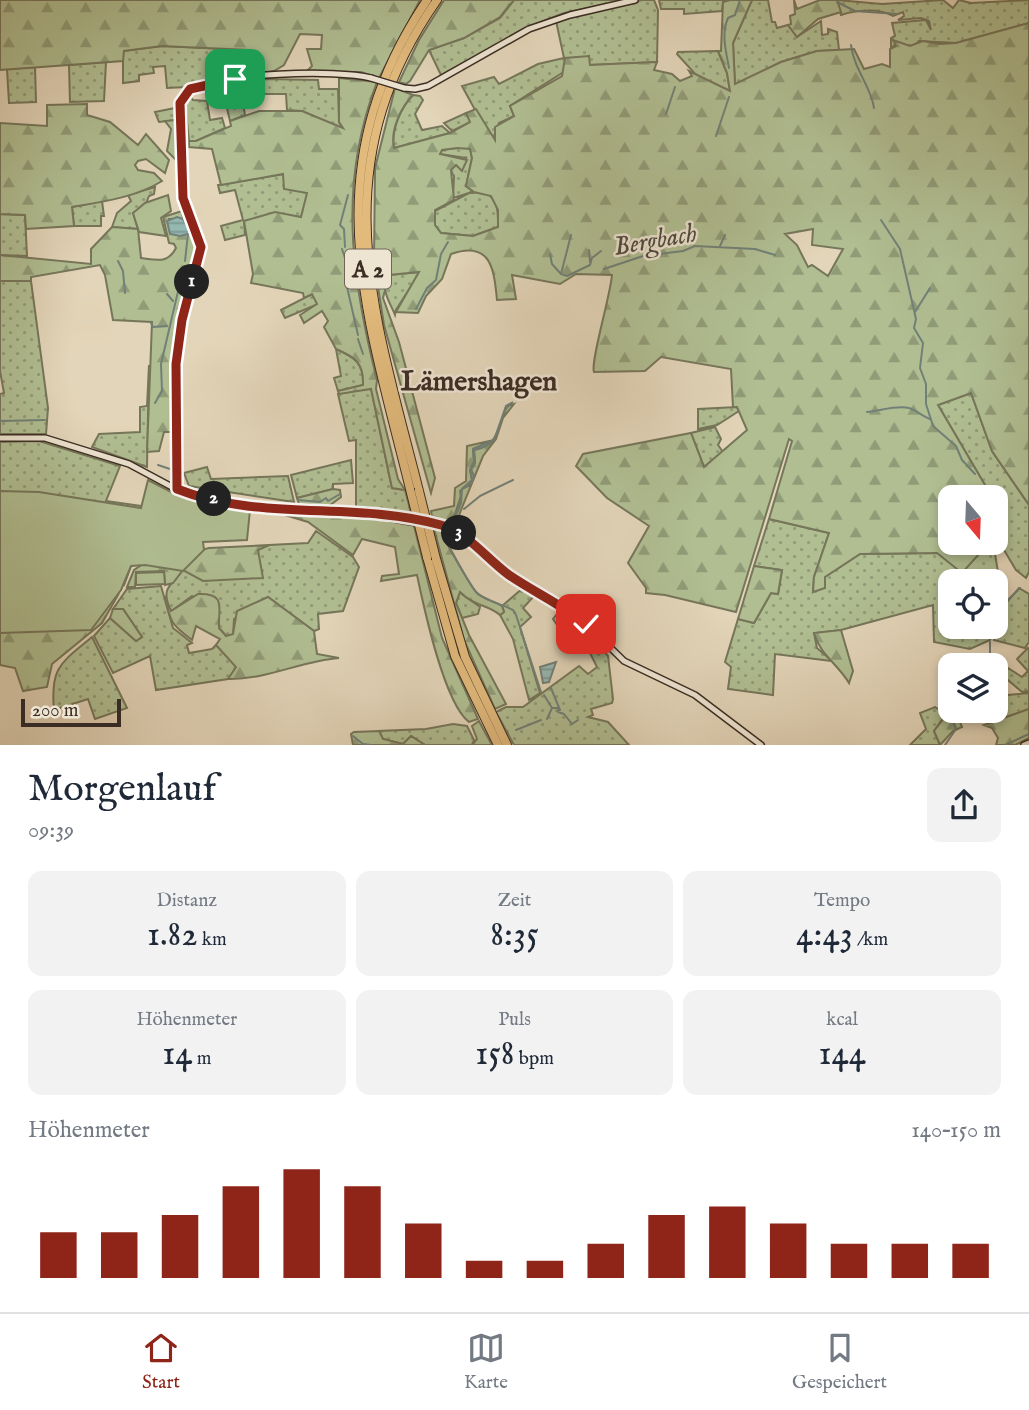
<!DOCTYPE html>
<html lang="de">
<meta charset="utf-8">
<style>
:root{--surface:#fff;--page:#f2f2f3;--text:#1f2937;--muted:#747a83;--line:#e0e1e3;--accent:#8f2418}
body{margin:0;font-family:"IM FELL English",serif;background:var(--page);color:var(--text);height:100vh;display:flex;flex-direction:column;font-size:26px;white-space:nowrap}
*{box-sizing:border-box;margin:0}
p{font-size:23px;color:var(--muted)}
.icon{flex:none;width:38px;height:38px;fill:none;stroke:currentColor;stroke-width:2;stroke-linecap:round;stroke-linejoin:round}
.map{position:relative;height:745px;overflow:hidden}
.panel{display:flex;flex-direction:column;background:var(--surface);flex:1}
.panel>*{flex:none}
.needle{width:46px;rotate:161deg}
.controls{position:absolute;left:938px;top:485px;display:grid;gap:14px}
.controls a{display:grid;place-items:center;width:70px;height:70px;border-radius:14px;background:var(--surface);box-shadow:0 4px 10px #0003;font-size:35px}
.scale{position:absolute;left:21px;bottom:18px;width:100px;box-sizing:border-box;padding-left:7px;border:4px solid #3b2d23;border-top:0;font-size:19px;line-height:24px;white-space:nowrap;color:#3b2d23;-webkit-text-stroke:5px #ede4d2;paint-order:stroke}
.pin{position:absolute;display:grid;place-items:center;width:60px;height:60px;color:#fff;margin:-30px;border-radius:14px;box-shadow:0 4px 10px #0006}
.km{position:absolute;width:35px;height:35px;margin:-18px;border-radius:50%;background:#222;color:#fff;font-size:19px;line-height:35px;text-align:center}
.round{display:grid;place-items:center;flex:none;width:74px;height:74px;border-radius:14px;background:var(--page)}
.head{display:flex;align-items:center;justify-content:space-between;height:119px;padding:0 28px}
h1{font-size:38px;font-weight:600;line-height:52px}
.stats{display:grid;grid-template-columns:repeat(3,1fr);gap:10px;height:119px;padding:7px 28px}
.stats div{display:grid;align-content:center;border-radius:14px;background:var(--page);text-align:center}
.stats b{font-size:35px;font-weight:600}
.stats small{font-size:19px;font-weight:400}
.stats p{font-size:19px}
.chart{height:196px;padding:14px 28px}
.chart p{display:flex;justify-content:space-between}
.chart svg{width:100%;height:126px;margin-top:7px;stroke:var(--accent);stroke-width:6}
.menu{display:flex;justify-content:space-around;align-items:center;height:98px;border-top:2px solid var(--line);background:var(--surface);font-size:19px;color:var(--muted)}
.menu a{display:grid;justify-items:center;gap:4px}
.menu .active{color:var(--accent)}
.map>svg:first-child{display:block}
.grass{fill:url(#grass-dots);stroke:#76765a;stroke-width:2}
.forest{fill:url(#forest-firs);stroke:#76765a;stroke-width:2;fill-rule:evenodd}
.park{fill:#b0be92;stroke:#76765a;stroke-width:2}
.water{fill:url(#water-rules);stroke:#718078;stroke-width:2}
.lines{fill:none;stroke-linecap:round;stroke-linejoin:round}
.stream{stroke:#718078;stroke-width:2}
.secondary-casing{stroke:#3b2d23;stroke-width:8}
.highway-casing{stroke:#3b2d23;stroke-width:10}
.secondary{stroke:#ede4d2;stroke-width:5}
.highway{stroke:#e2ba7c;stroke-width:8}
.secondary-bridge-casing{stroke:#3b2d23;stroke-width:8;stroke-linecap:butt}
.highway-bridge-casing{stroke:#3b2d23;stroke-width:10;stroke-linecap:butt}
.secondary-bridge{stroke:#ede4d2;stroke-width:5}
.highway-bridge{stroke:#e2ba7c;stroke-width:8}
.route-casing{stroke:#fff;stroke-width:14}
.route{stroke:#8f2418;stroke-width:9}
.labels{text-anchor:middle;stroke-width:5;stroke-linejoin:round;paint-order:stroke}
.shield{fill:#ede4d2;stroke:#706458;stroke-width:2}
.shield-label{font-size:23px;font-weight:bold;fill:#3b2d23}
.water-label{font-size:26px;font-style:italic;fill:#4d493f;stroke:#ede4d2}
.quarter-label{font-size:28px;font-weight:bold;fill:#3b2d23;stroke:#ede4d2}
</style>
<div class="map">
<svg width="1029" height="745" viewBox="0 0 1029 745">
<defs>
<pattern id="grass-dots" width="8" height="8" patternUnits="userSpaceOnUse" patternTransform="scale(1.75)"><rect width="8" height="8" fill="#b0be92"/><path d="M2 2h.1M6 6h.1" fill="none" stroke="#909b77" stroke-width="1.8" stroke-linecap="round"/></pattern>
<pattern id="forest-firs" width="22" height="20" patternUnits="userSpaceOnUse" patternTransform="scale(1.75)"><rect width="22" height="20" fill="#b0be92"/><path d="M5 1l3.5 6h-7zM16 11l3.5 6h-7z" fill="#909b77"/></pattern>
<pattern id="water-rules" width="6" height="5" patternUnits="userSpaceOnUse" patternTransform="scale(1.75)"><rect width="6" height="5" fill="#95b8b1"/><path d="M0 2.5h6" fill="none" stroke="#7b9690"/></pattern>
</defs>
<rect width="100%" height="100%" fill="#e3d5b9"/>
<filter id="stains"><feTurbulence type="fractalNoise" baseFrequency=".00286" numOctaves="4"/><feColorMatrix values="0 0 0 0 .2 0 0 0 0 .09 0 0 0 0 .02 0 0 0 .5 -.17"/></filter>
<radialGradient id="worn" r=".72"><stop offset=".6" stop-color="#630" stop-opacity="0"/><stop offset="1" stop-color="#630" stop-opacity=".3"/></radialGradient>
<path class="grass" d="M514 0H625L564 13 523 29 441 75 429 50 464 38 500 18Z
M642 0H654L658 10 657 62 589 65V56L510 106 514 116 499 123 492 141 462 86 494 77 499 84 538 64 564 58 556 21Z
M659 0H730L723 2 722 11 684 14V9H661Z
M752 0H768L772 22H775L777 28 788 25 797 37 821 21 822 35 828 34V29L837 32 839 50 817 51 781 62 735 85 733 43Z
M837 0 882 4 943 0 953 8 959 0 971 3 1029 0V23L956 43 919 41 914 46 896 44 891 48V38L895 36 892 23 926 20 931 30 929 21 921 18 898 20 904 16 903 12 893 16C879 8 856 10 841 15Z
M162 46 248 50 246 69 187 87 167 88 165 66 153 67 154 73 139 75V81L123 83V51Z
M718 51 727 73 730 91 697 76 677 54 678 52Z
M106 62 104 101 70 102 69 65Z
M35 67 36 102 9 103 7 69Z
M266 79 318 80 319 89H338L339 122 343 129 302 111 287 110 286 94H257L256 80Z
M240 84 245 115 230 121 222 87Z
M189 95 193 100 207 101 210 120 222 118 225 128 196 141H189L185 103Z
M413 95 420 96 423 100 415 114 422 130 442 126 450 133 394 148C391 130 401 107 413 95Z
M175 108 176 120 159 122 155 112Z
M466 113 471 122 452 131 444 123Z
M457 148H470L472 158 466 186 473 191 469 193 485 192C499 201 498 212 498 227L473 236 441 233 435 225V211L469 193 453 198 454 176 450 170 456 165 459 167 466 158 440 154 442 150Z
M284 174 308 193 301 217 286 215 244 221 245 235 225 240 221 226 243 220 235 190 220 193 218 185Z
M155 187 154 194 149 196 145 206 133 213 138 229 112 227 117 213 131 201 128 195Z
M102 201 104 216H101V226H74L72 207Z
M0 214 25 215 27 256 0 255Z
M420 272 396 310 395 315C389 300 380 290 389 275Z
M0 281H31L48 408 46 434H0V394L4 393 0 371Z
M312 294 318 304 285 318 281 310Z
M336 349C355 357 364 363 363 385L338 391 334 378 341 376Z
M149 365 147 467 92 447 99 434 140 432V407L147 406Z
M371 388 392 488 405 490 411 513 356 507V440L349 441 338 394Z
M971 393 992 451 1029 505V572L1026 578 1016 570 1001 545 994 548 1003 602 996 623V581H950V626L995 627 990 640 970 649 934 642 933 605 841 630 814 633 817 648 832 661 775 654 773 695 728 689 731 667 725 662 738 619 754 623 771 593 778 594 782 570 754 566 769 519 829 533 814 577 813 591 825 577 860 554 937 553 979 545V543L996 542V497H992L938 405Z
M737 407 739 411 717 425 698 429V409Z
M715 427 721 439 718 445 723 452 704 467 691 433Z
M39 441 120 466 106 501 142 506 131 566 124 585 0 608V442Z
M351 460 353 483 333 484V489L297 498 291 475Z
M207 467 211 479 288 476 294 502 189 486 184 473Z
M316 531 353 557 359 567 343 611 318 614 319 629 314 631 268 597 234 619 233 635 226 636 219 628V619L192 596 170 612C162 586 168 589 183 570L262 578 257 550 269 545 308 543Z
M161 586 173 628 192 643 187 645 189 653 212 649 216 645 237 667 228 679 156 690 150 656 113 673 94 636 110 618 136 641 142 637 123 609H113L127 589Z
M523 588 535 595 523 608 531 617 520 627 540 693 529 700 513 639 500 615 504 612 502 606Z
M1019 588 1029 594V642L1025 648 994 640 1006 603Z
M459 592 480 607 478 614 462 618 456 603Z
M560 610 582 625 601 645 589 649 585 638 576 630 575 637 569 642 553 619Z
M92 637 127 708 95 719 88 699 54 710C50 667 61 663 92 637Z
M1028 648 1029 649V691L1022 692 1002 675 1008 668 1022 677 1028 671 1017 659Z
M602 649 608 656 613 699 612 703 591 709 593 715 588 717 608 722 629 745H514L496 712 506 707H523L579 666 588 674 597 667 590 653Z
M1029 693V709L993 722 989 711 996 710V705L1000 703 998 696Z
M935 707 946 714 934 731 940 745H910L926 729 920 713Z
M453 724 467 726 474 740 472 745H425L411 736 403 744 383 739 379 731 426 729Z"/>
<path class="forest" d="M0 0H420L379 78 361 72H306L312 66 307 49H321L322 35 300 34 284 65 274 71 189 87 193 83 242 72 246 69 248 50 162 46 124 51 123 61 0 70Z
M444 0H514L500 17 464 38 429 50 410 81 406 84 399 82 419 40Z
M730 0H752L733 43 735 84 781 62 817 51 854 49 864 69 882 64 890 67V49L896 46 893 40 910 46 923 41 939 44 956 43 1029 23V505L992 451 971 393 938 405 992 497H950V542L979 543 980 553 962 573 937 553 860 554 825 577V588L813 592 814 577 829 533 769 519 792 441 789 439 736 612 665 595 646 593V588L628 563 649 526 607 498 576 466 583 454 691 433 704 467 747 430 737 407H733L731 369 661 357 645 371 594 372C590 363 611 293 612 275L576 274 560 284 512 275 516 299 497 300C494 269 491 240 451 254L442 279 426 296 418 313 396 312 419 272 389 275 383 298 399 342 435 478 431 493 384 325 374 261 375 168 395 88 413 95C401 107 390 130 394 148L450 133 470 122 466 113 476 109 495 140V127L514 116 510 106 562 76 565 58 589 56 590 65 657 62 654 70 672 74 680 81 692 76 689 71 730 91 727 73 718 51H721L723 2ZM457 148 470 149 472 158 466 186 474 192 491 196 498 210V227L473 236 441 233 435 225V210L454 200 451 170 456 165 462 171 467 160 440 154 442 150ZM813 229 812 245 843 249 828 276 812 265 808 267 797 245 785 234Z
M794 0 797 9 820 0H837L841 12 818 19 797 37 788 25 791 24 790 16 795 14Z
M339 78 377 82C338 183 351 277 377 380L376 389 398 479 405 490 392 488 371 389 339 394 338 391 363 385C364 363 355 357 336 349L324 327 328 321 322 311 304 323 300 315 317 304 312 294 304 298 303 293 251 283 253 274 244 221 275 212 301 217 307 193 284 189 283 174 221 185 212 149 189 147V141H196L231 126 230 121 259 111H302L343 128 339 122Z
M87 104V115L110 122 138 145 146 134 169 160 165 173 146 159 138 161 135 165 138 170 154 173 162 181C137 197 102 202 72 207L74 226 26 229 25 215 0 214V123L47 126V105Z
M178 107 180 164 167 151 171 129 165 121 176 120 175 108Z
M182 211 183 219H169L170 234 192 233C201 252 188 267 184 286 175 335 173 382 173 432H164L159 451 147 452 152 322 113 320 105 275 100 265 31 277V281H0V255L91 264V249L112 227 138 229 141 258C156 260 168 264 176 248L174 244 169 243 163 217Z
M514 404 503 418 496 439 483 456 461 510 456 525C452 519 461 506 461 496L452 523 432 516 431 511 454 506 455 488 466 481 467 446 494 440 473 449 474 462 470 470 472 480 462 489 470 485 474 476 471 470 475 462 474 450C499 446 498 426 507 406Z
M333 489 340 490 341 497 329 506 299 504 297 498Z
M265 509 350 513 413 522 442 638 478 719 469 722C444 703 424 608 417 575L381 581 382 576 399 574 395 547 362 539 353 555 308 522Z
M434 529 441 531C443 538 471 587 477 593 483 599 494 601 502 606L504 612 500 615C487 604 475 607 460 592L456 603 469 635 506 704 495 709 464 640Z
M269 545 258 550 263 578 203 581 183 570 173 583 165 585 164 571 136 572 135 587H127L134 570 143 564 209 548Z
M754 566 782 570 778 594 771 593 754 623 738 619Z
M198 594C227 593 218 608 219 628L226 636 233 634 237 611 268 597 314 631 317 654 339 658C301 661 266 680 228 679L236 667 216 645 220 639 196 626 192 640C172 625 170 623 165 596L171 611Z
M118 595 102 623 52 664 47 687 23 691 15 668 0 665V611Z
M113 609H123L142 637 136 641 110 618Z
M841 630 853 671 849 683C837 663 820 655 814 633Z
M1029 709V738L1015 745H996L998 738 992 728 984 725Z
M948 713 958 717 962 727 953 731 940 745 934 731Z
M479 721 480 723 492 745H472L477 739 472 726Z
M379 731 383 739 403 744 411 736 425 745H353L351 734 354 732Z"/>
<path class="park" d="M168 195 171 211 161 218 166 236 139 232 133 213 145 203Z
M148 480 179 496 250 510 247 540 203 542 204 550 183 571 145 565 131 566 121 590 91 630 0 633V491L39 492 141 508Z
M164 572 165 584 136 585V573Z"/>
<path class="water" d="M177 217 183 219 192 233 180 236 170 234 167 221Z
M513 402C493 416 508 444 474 450L475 463 471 470 474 476C473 484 468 486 462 489L461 503 453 524C454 514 463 503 460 491L472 480 470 470 474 462 473 449 494 440 506 406Z
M556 662 549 682 543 683 540 667Z"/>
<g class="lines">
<path class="stream" d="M837 2 855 11 898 14
M851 45C854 70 871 86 874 108
M729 68C726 51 721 34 728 18L735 15 740 0
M666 114 675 87
M716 136 729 97
M881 220 900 249 916 319 914 328 923 343 920 368 926 384V404L933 426 956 446 962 460 975 474
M720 246 725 235
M345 247 344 229 340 225 348 195
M342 249 346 261
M589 250 590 262
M550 254 552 264 561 274
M118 261 123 271 125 293
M185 261 188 234
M604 269 643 256 683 251 695 246 755 249 775 255
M561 274 567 276 590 265 592 258 601 251
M561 274 571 235
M347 285V275
M347 287 358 335
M167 294 173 301
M416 309 427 288 436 280 441 254 448 242
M915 312 930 288
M151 323 153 327 167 326
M358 339 363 354
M155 403 162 391 161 364 184 266
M867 412C880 411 896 405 909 408 916 410 922 416 930 419
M0 421 45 420
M158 465 173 470
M298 500 320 502 326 498 328 501 340 494
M464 509 480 496 513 480
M388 521 396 522
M441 529C444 538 470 586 477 593 486 601 502 604 513 610L516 615 541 692
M993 638 1007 601 1020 588
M990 653V642
M551 688 560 710
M544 695 552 708H559L558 712 564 714 572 724 578 720
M951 711 953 710
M547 719 552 708
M516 730 541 720
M353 736 363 744 371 745
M945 745 956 729 951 715
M1005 745 1029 734"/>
<g class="secondary-casing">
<path id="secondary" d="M404 88 415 89 428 86 529 29 570 15 635 0
M0 438H45L129 464 172 487 203 497 252 505 360 513 451 529 507 573 582 620 624 661 695 695 761 745
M177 490 176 364 182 320 201 247 183 198 180 103C182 97 183 93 189 90 220 73 337 69 371 78
M1024 745 1029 743"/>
</g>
<g class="highway-casing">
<path id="highway" d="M410 489C366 310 313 169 427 0
M419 491C374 312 320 168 437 0
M427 557 455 656 498 745
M436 559 465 657 507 745"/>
</g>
<use href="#secondary" class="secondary"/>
<use href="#highway" class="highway"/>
<g class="secondary-bridge-casing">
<path id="secondary-bridge" d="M371 78 404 88"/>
</g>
<g class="highway-bridge-casing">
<path id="highway-bridge" d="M410 489 427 557
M419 491 436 559"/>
</g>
<use href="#secondary-bridge" class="secondary-bridge"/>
<use href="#highway-bridge" class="highway-bridge"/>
</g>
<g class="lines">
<g class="route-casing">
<path id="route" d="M235 79 190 89 180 103 183 198 201 247 182 320 176 364 177 489C260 522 356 501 441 525 468 533 487 559 509 575 534 592 562 605 586 624"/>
</g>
<use href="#route" class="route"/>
</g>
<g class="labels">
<rect class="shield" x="345" y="249.5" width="46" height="39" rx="5"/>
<g class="shield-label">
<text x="368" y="277">A 2</text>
</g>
<g class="water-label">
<text transform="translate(655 239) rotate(-10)" y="9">Bergbach</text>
</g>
<g class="quarter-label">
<text x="479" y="390">Lämershagen</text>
</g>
</g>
<rect width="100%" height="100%" filter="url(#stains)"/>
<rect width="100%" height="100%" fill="url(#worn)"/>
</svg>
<div class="controls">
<a><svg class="needle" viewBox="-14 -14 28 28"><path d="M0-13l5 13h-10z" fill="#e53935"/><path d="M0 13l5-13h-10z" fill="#747a83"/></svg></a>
<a><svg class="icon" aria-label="locate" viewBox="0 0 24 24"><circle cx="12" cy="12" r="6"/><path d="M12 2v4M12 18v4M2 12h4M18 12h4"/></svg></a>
<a><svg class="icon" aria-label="layers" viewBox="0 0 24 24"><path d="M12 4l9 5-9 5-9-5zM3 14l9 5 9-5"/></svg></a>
</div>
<div class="scale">200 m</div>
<div class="pin" style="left:235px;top:79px;background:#1e9e55"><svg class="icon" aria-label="arrive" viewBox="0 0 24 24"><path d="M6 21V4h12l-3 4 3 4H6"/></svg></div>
<div class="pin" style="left:586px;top:624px;background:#d93025"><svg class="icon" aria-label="check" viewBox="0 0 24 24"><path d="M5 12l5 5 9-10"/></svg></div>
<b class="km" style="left:192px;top:282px">1</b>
<b class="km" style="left:214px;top:499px">2</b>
<b class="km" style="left:459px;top:533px">3</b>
</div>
<section class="panel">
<div class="head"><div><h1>Morgenlauf</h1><p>09:39</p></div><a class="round"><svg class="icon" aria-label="share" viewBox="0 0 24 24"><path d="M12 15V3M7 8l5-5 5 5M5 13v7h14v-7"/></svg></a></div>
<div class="stats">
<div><p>Distanz</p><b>1.82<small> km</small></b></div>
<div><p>Zeit</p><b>8:35</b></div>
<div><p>Tempo</p><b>4:43<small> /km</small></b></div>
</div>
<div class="stats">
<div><p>Höhenmeter</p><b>14<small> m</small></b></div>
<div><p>Puls</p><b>158<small> bpm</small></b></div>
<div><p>kcal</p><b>144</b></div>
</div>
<div class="chart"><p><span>Höhenmeter</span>140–150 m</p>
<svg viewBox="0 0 160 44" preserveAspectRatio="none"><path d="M5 44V28M15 44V28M25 44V22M35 44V12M45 44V6M55 44V12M65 44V25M75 44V38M85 44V38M95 44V32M105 44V22M115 44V19M125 44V25M135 44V32M145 44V32M155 44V32"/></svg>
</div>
</section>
<nav class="menu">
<a class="active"><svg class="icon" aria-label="home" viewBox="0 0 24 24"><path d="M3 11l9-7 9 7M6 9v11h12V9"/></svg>Start</a>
<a><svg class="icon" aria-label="map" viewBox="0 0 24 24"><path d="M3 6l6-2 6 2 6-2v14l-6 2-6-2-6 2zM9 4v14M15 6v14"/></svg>Karte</a>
<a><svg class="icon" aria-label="saved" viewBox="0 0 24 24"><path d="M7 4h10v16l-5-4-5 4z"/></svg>Gespeichert</a>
</nav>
